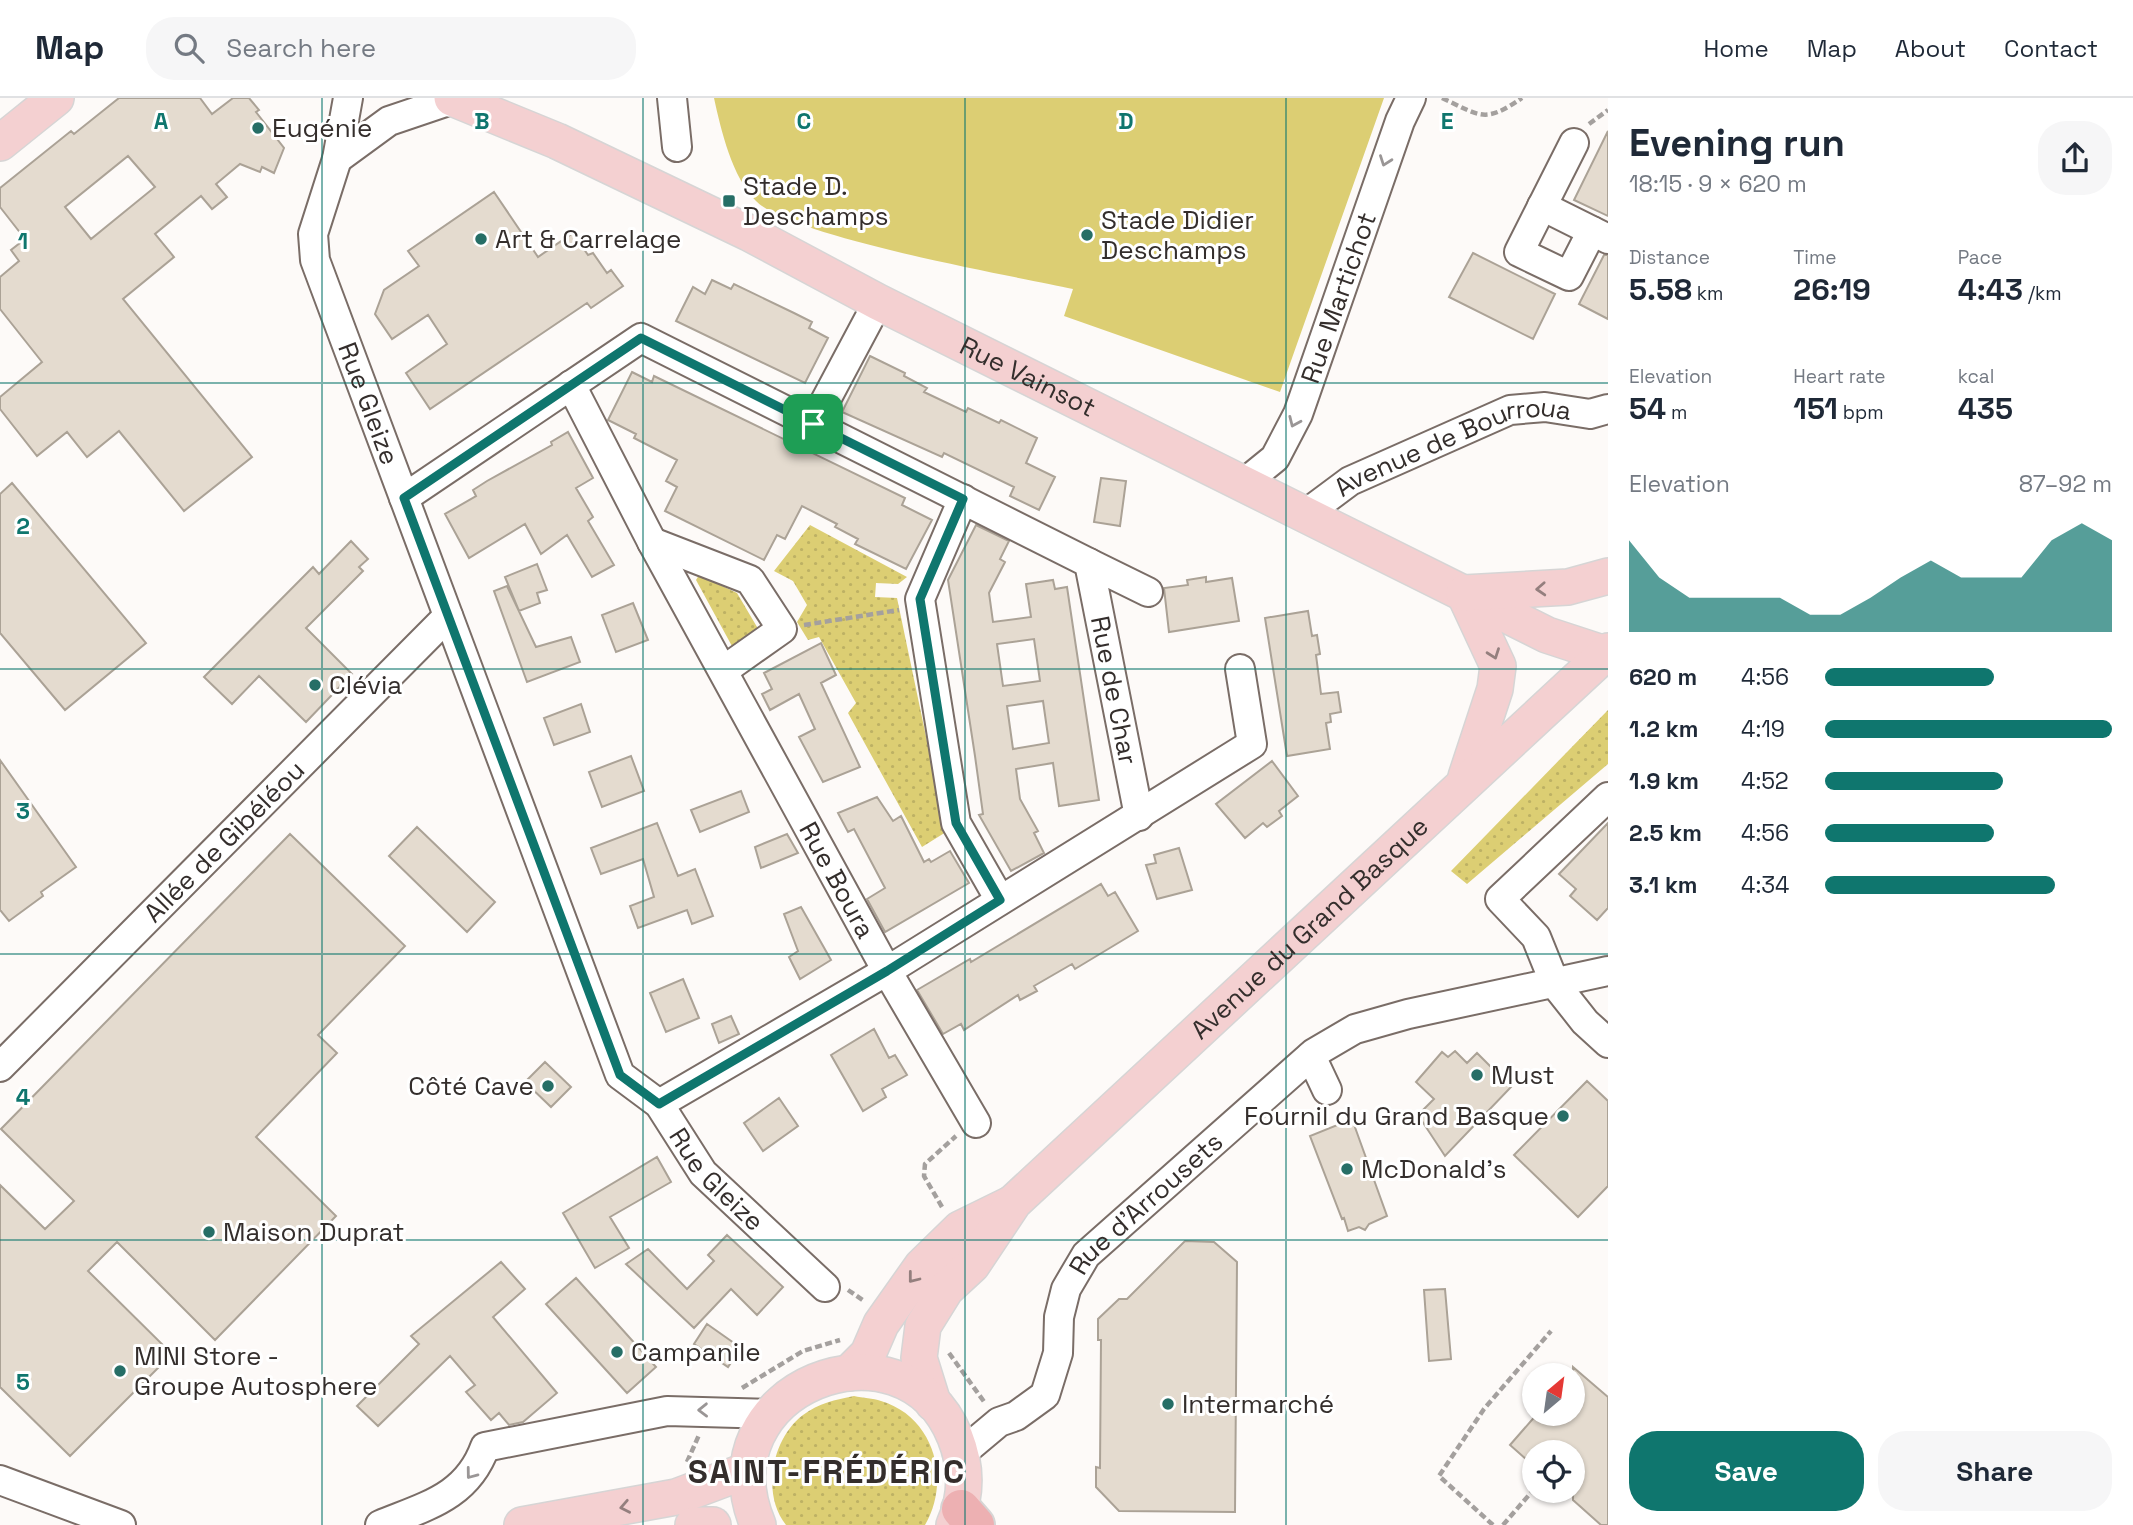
<!DOCTYPE html>
<meta charset="utf-8">
<style>
:root{--surface:#fff;--page:#f6f6f7;--text:#1f2937;--muted:#747a83;--line:#e0e1e3;--accent:#0f766e}
body{margin:0;font-family:"Space Grotesk",sans-serif;background:var(--page);color:var(--text);height:100vh;display:flex;flex-direction:column;font-size:26px;white-space:nowrap}
*{box-sizing:border-box;margin:0}
p{font-size:23px;color:var(--muted)}
.icon{flex:none;width:38px;height:38px;fill:none;stroke:currentColor;stroke-width:2;stroke-linecap:round;stroke-linejoin:round}
.map{position:relative;flex:1;overflow:hidden}
.drawer{display:flex;flex-direction:column;background:var(--surface);width:525px}
.drawer>*{flex:none}
.needle{width:46px;rotate:29deg}
.controls{position:absolute;left:1522px;top:1265px;display:grid;gap:14px}
.controls a{display:grid;place-items:center;width:63px;height:63px;border-radius:50%;background:var(--surface);box-shadow:0 2px 5px #0004;font-size:35px}
.pin{position:absolute;display:grid;place-items:center;width:60px;height:60px;color:#fff;margin:-30px;border-radius:14px;box-shadow:0 4px 10px #0006}
.round{display:grid;place-items:center;flex:none;width:74px;height:74px;border-radius:28px;background:var(--page)}
.summary{display:flex;align-items:center;justify-content:space-between;height:119px;padding:0 21px}
h1{font-size:38px;font-weight:800;line-height:52px}
.figures{display:grid;grid-template-columns:repeat(3,1fr);gap:10px;height:119px;padding:7px 21px}
.figures div{display:grid;align-content:center}
.figures b{font-size:30px;font-weight:800}
.figures small{font-size:19px;font-weight:400}
.figures p{font-size:19px}
.chart{height:196px;padding:14px 21px}
.chart p{display:flex;justify-content:space-between}
.chart svg{width:100%;height:126px;margin-top:7px;fill:var(--accent);opacity:.7}
.action{display:flex;gap:14px;margin-top:auto;padding:14px 21px}
.action a{flex:1;height:80px;border-radius:28px;background:var(--accent);color:#fff;font-size:28px;font-weight:800;line-height:80px;text-align:center}
.action a+a{background:var(--page);color:var(--text)}
ul{padding:0 21px;list-style:none;font-size:23px}
li{display:grid;grid-template-columns:112px 84px 1fr;align-items:center;height:52px}
li i{height:18px;border-radius:9px;background:var(--accent)}
header{display:flex;align-items:center;gap:42px;box-sizing:border-box;height:98px;padding:0 35px;background:var(--surface);border-bottom:2px solid var(--line)}
header strong{font-size:33px}
nav{display:flex;gap:38px;margin-inline-start:auto;font-size:24px}
.search{width:490px;height:63px;background:var(--page);display:flex;align-items:center;gap:18px;box-sizing:border-box;padding:0 24px;border-radius:28px;color:var(--muted);font-size:26px}
main{display:flex;flex:1;min-height:0}
.map>svg:first-child{display:block}
.grass{fill:url(#grass-dots)}
.pitch{fill:#dcce73}
.building{fill:#e4dbcf;stroke:#aba296;stroke-width:2;fill-rule:evenodd}
.lines{fill:none;stroke-linecap:round;stroke-linejoin:round}
.minor-casing{stroke:#7a6d67;stroke-width:32}
.major-casing{stroke:#d6d5d5;stroke-width:38}
.highway-casing{stroke:#d6d5d5;stroke-width:42}
.path{stroke:#a4a09e;stroke-width:4.5;stroke-dasharray:7 3.5;stroke-linecap:butt}
.minor{stroke:#fff;stroke-width:28}
.major{stroke:#f4d0d1;stroke-width:35}
.highway{stroke:#edb0b2;stroke-width:38}
.oneway{stroke:#9a9696}
.oneway2{stroke:#947f7e}
.route-casing{stroke:#fff;stroke-width:14}
.route{stroke:#0f766e;stroke-width:9}
.grid{fill:none;stroke:#0f766e;stroke-width:2;stroke-opacity:0.55}
.poi-dot{fill:#266e66;stroke:#fff;stroke-width:2.5}
.labels{text-anchor:middle;stroke-width:6;stroke-linejoin:round;paint-order:stroke}
.poi-label{font-size:26px;fill:#342e2c;stroke:#fff;text-anchor:start}
.street-label{font-size:26px;fill:#342e2c;stroke:#fff}
.district-label{font-size:33px;font-weight:bold;letter-spacing:2px;fill:#342e2c;stroke:#fff}
.grid-label{font-size:23px;text-anchor:middle;font-weight:bold;fill:#0f766e;stroke:#fff;stroke-width:6;stroke-linejoin:round;paint-order:stroke}
</style>
<header>
<strong>Map</strong>
<div class="search"><svg class="icon" aria-label="search" viewBox="0 0 24 24"><circle cx="10" cy="10" r="6"/><path d="M15 15l6 6"/></svg>Search here</div>
<nav><a>Home</a><a>Map</a><a>About</a><a>Contact</a></nav>
</header>
<main>
<div class="map">
<svg width="1608" height="1427" viewBox="0 0 1608 1427">
<defs>
<pattern id="grass-dots" width="8" height="8" patternUnits="userSpaceOnUse" patternTransform="scale(1.75)"><rect width="8" height="8" fill="#dcce73"/><path d="M2 2h.1M6 6h.1" fill="none" stroke="#bdb164" stroke-width="1.8" stroke-linecap="round"/></pattern>
</defs>
<rect width="100%" height="100%" fill="#fdfaf8"/>
<path class="grass" d="M810 427 907 479 898 486 876 485 875 499 897 500 946 734 922 749 848 615 856 605 819 539 808 542 797 524 807 507 793 483 774 473Z
M699 477 737 495 760 534 733 550 696 482Z
M1608 612V666L1467 786 1451 773Z
M854 1298C863 1300 873 1300 881 1303 935 1319 951 1383 925 1427H786C761 1396 772 1340 803 1317 819 1305 835 1302 854 1298Z"/>
<path class="pitch" d="M714 0H1384L1280 294 1064 218 1073 191C1013 178 791 139 756 103 732 79 721 32 714 0Z"/>
<path class="building" d="M119 0H200L212 16 233 0H249L259 12 256 14 284 50 274 75 262 69 260 74 240 66 216 86 227 99 212 111 201 98 155 136 174 159 123 201 252 359 184 413 119 333 87 359 67 334 37 358 0 311V299L42 264 0 211V179L19 163 11 152 25 141 0 109V90L71 33 74 36ZM128 58 155 89 91 141 65 109Z
M1608 33V118L1574 102Z
M494 94 538 159 573 135 588 157 593 155 607 175 611 172 623 188 591 210 587 205 430 311 406 275 447 246 428 217 392 241 375 216 384 192 419 168 408 153Z
M1473 155 1555 196 1533 241 1449 199Z
M1604 157H1608V221L1579 206Z
M712 182 731 191 734 186 794 215 812 224 809 230 828 240 805 285 676 223 693 189 705 196Z
M870 258 905 275 904 278 927 290 924 294 966 314 968 310 999 325 1001 322 1037 340 1026 365 1055 379 1039 412 1010 398 1014 389 944 355 942 359 842 314Z
M632 274 652 284 654 278 905 400 902 407 932 422 906 471 855 446 858 441 835 429 837 426 802 408 785 441 777 437 764 462 665 413 677 389 666 383 677 362 634 340 636 336 608 322Z
M568 334 593 380 576 390 593 419 588 423 614 467 592 479 567 437 541 456 525 426 469 460 445 416 476 398 473 392 487 383 552 347 551 344Z
M1101 380 1126 383 1120 428 1094 424Z
M12 385 146 545 65 612 0 535V396Z
M976 427 1009 443 1000 461 1005 464 989 495 993 524 1031 519 1026 486 1053 482 1055 491 1067 489 1099 702 1059 708 1053 665 1016 671 1020 701 1038 733 1034 735 1044 755 1011 773 979 717 983 716 975 658 948 482ZM1034 541 1040 583 1003 588 997 546ZM1043 603 1049 645 1013 651 1007 608Z
M351 443 368 461 359 469 363 473 306 530 352 576 306 624 259 578 232 606 204 579 313 469 319 476Z
M537 466 547 492 537 495 540 505 519 513 505 479Z
M1206 479V484L1232 480 1239 523 1169 534 1164 490 1188 487 1187 482Z
M507 488 536 549 571 539 580 564 527 584 494 493Z
M633 505 648 542 616 554 602 517Z
M1308 513 1312 538 1317 537 1320 556 1316 557 1321 596 1338 594 1341 614 1330 616 1331 624 1326 625 1330 651 1287 658 1265 520Z
M821 545 836 577 821 585 860 669 823 684 799 639 815 631 799 596 770 612 762 596 772 591 764 575Z
M581 606 590 634 554 647 544 620Z
M631 658 644 693 602 709 589 674Z
M0 662 76 769 41 794 43 798 9 823 0 812Z
M1272 663 1298 698 1279 713 1282 718 1267 729 1263 725 1245 740 1216 706Z
M741 693 749 714 700 734 691 712Z
M877 699 893 723 901 718 924 764 929 761 931 764 950 753 969 785 885 834 867 801 885 790 854 731 848 734 838 715Z
M657 725 678 778 695 771 713 818 692 826 687 812 638 830 630 808 654 799 643 761 601 776 591 750Z
M1608 725V810L1597 822 1570 798 1576 791 1559 776Z
M417 729 495 804 467 834 389 758Z
M290 736 405 848 318 937 337 955 256 1039 336 1118 215 1242 117 1144 88 1173 172 1256 70 1358 0 1289V1087L45 1131 74 1103 1 1031Z
M787 736 798 755 761 770 755 749Z
M1179 750 1192 792 1157 801 1146 767 1156 765 1154 757Z
M1101 786 1108 798 1115 794 1138 833 1075 871 1072 866 1034 888 1037 893 1020 902 1018 897 964 932 961 926 943 936 917 892 970 861 971 864Z
M801 809 831 862 800 881 789 859 798 853 784 816Z
M683 881 699 920 666 934 650 895Z
M731 918 739 936 719 945 712 926Z
M874 931 889 960 895 957 907 977 882 991 886 999 863 1013 831 957Z
M1455 953 1467 965 1477 955 1511 989 1445 1058 1418 1017 1434 1001 1416 984 1442 954 1448 959Z
M545 964 571 989 551 1009 525 984Z
M1587 983 1608 1003V1088L1578 1119 1514 1057Z
M779 1000 798 1028 763 1053 744 1025Z
M1352 1021 1387 1118 1369 1126 1365 1132 1359 1129 1348 1133 1344 1120 1342 1121 1310 1038Z
M657 1059 671 1084 610 1119 629 1150 595 1170 563 1115Z
M727 1137 783 1189 757 1217 731 1191 694 1230 626 1166 648 1151 687 1191 714 1163 708 1157Z
M1185 1143 1214 1144 1237 1164 1235 1414 1119 1413 1096 1389V1369L1100 1370 1101 1242H1098V1221L1119 1201H1127Z
M501 1164 525 1191 493 1219 557 1295 523 1324 509 1327 499 1315 491 1322 466 1294 475 1287 450 1258 378 1328 357 1308 419 1246 411 1238Z
M576 1180 656 1269 627 1295 546 1206Z
M1445 1191 1451 1261 1429 1263 1424 1192Z
M707 1226 741 1250 728 1269 694 1246Z
M1573 1269 1608 1299V1427H1601L1573 1402V1354H1535V1369L1510 1347 1537 1316H1573Z"/>
<g class="lines">
<g class="minor-casing">
<g id="minor">
<path id="s1" d="M348 0 337 61 313 136 315 162 620 977 659 1006 703 1075 825 1189"/>
<path d="M672 0 677 49"/>
<path d="M1574 45 1519 154 1569 178 1592 133"/>
<path d="M337 61 389 23 454 1"/>
<path d="M1542 108 1608 141"/>
<path id="s2" d="M571 287 652 444 887 873 976 1025"/>
<path d="M813 326 878 204"/>
<path id="s3" d="M1243 386 1275 360 1298 316 1400 23 1411 0"/>
<path id="s4" d="M404 400 641 240 1089 465 1139 718"/>
<path d="M963 401 920 501 956 725 1000 802"/>
<path id="s5" d="M1307 415 1350 383 1510 312 1545 309 1590 316 1608 311"/>
<path d="M652 444 750 482 782 531 724 572"/>
<path d="M1089 465 1148 494"/>
<path d="M1608 699 1500 801 1536 839 1555 886 1585 924 1608 945"/>
<path d="M1311 958 1327 992"/>
<path id="s6" d="M0 969 448 518"/>
<path d="M659 1006 887 873 1252 646 1240 571"/>
<path id="s7" d="M962 1355 999 1324 1016 1318 1045 1297 1058 1255 1059 1219 1066 1191 1086 1157 1314 955 1355 931 1408 916 1608 873"/>
<path d="M0 1382 121 1427"/>
<path d="M380 1427C426 1408 467 1399 485 1349L667 1313 771 1316"/>
</g>
</g>
<g class="major-casing">
<g id="major">
<path id="s8" d="M452 0 557 43 749 135 878 204 1547 537 1605 556"/>
<path d="M0 45 56 0"/>
<path d="M1464 495 1498 568 1495 591 1466 679"/>
<path d="M1464 495 1568 489 1608 478"/>
<path d="M849 1275 868 1256 881 1226 922 1168 960 1131 1011 1106"/>
<path id="s9" d="M933 1305 919 1260 923 1228 946 1191 972 1167 1014 1104 1608 553"/>
<path d="M522 1427 676 1399 748 1372"/>
<path d="M693 1427H713"/>
<path d="M758 1427C700 1290 903 1211 955 1339 967 1369 967 1398 954 1427"/>
</g>
</g>
<g class="highway-casing">
<path id="highway" d="M961 1411 975 1427"/>
</g>
<path class="path" d="M1442 0C1481 18 1484 26 1522 0
M1589 26 1608 12
M804 527 899 512
M942 1109 924 1078 925 1066 956 1038
M848 1192 864 1203
M949 1255 985 1305
M742 1290 803 1253 840 1242
M687 1364 699 1337
M1493 1427 1439 1378 1484 1311 1551 1233
M1503 1427 1535 1390"/>
<use href="#minor" class="minor"/>
<use href="#major" class="major"/>
<use href="#highway" class="highway"/>
</g>
<defs><path id="oneway-chevron" d="M-2-3.5L2.5 0L-2 3.5" fill="none" stroke-width="1.6" stroke-linecap="round" stroke-linejoin="round" transform="scale(1.75)"/></defs>
<g class="oneway">
<use href="#oneway-chevron" transform="translate(1385 63) rotate(110)"/>
<use href="#oneway-chevron" transform="translate(1294 324) rotate(114)"/>
<use href="#oneway-chevron" transform="translate(703 1312) rotate(179)"/>
<use href="#oneway-chevron" transform="translate(471 1376) rotate(127)"/>
</g>
<g class="oneway2">
<use href="#oneway-chevron" transform="translate(1541 491) rotate(177)"/>
<use href="#oneway-chevron" transform="translate(1494 556) rotate(70)"/>
<use href="#oneway-chevron" transform="translate(913 1180) rotate(128)"/>
<use href="#oneway-chevron" transform="translate(625 1409) rotate(169)"/>
</g>
<g class="lines">
<g class="route-casing">
<path id="route" d="M641 240 963 401 920 501 956 725 1000 802 887 873 659 1006 620 977 404 400Z"/>
</g>
<use href="#route" class="route"/>
</g>
<path class="grid" d="M322 0V1427M643 0V1427M965 0V1427M1286 0V1427M0 285H1608M0 571H1608M0 856H1608M0 1142H1608"/>
<g class="poi-dot">
<circle cx="258" cy="30" r="7"/>
<rect x="722" y="96" width="14" height="14" rx="3.5"/>
<circle cx="1087" cy="137" r="7"/>
<circle cx="481" cy="141" r="7"/>
<circle cx="315" cy="587" r="7"/>
<circle cx="1477" cy="977" r="7"/>
<circle cx="548" cy="988" r="7"/>
<circle cx="1563" cy="1018" r="7"/>
<circle cx="1347" cy="1071" r="7"/>
<circle cx="209" cy="1134" r="7"/>
<circle cx="617" cy="1254" r="7"/>
<circle cx="120" cy="1273" r="7"/>
<circle cx="1168" cy="1306" r="7"/>
</g>
<g class="labels">
<g class="poi-label">
<text x="272" y="39">Eugénie</text>
<text x="743" y="97">Stade D.<tspan x="743" dy="30">Deschamps</tspan></text>
<text x="1101" y="131">Stade Didier<tspan x="1101" dy="30">Deschamps</tspan></text>
<text x="495" y="150">Art &amp; Carrelage</text>
<text x="329" y="596">Clévia</text>
<text x="1491" y="986">Must</text>
<text x="534" y="997" text-anchor="end">Côté Cave</text>
<text x="1549" y="1027" text-anchor="end">Fournil du Grand Basque</text>
<text x="1361" y="1080">McDonald's</text>
<text x="223" y="1143">Maison Duprat</text>
<text x="631" y="1263">Campanile</text>
<text x="134" y="1267">MINI Store -<tspan x="134" dy="30">Groupe Autosphere</tspan></text>
<text x="1182" y="1315">Intermarché</text>
</g>
<g class="street-label">
<text dy="9" stroke="none"><textPath href="#s3" startOffset="214">Rue Martichot</textPath></text>
<text dy="9" stroke="none"><textPath href="#s8" startOffset="640">Rue Vainsot</textPath></text>
<text dy="9" stroke="none"><textPath href="#s1" startOffset="320">Rue Gleize</textPath></text>
<text dy="9" stroke="none"><textPath href="#s5" startOffset="164">Avenue de Bourroua</textPath></text>
<text dy="9" stroke="none"><textPath href="#s4" startOffset="917">Rue de Char</textPath></text>
<text dy="9" stroke="none"><textPath href="#s6" startOffset="318">Allée de Gibéléou</textPath></text>
<text dy="9" stroke="none"><textPath href="#s2" startOffset="562">Rue Boura</textPath></text>
<text dy="9" stroke="none"><textPath href="#s9" startOffset="637">Avenue du Grand Basque</textPath></text>
<text dy="9" stroke="none"><textPath href="#s1" startOffset="1181">Rue Gleize</textPath></text>
<text dy="9" stroke="none"><textPath href="#s7" startOffset="329">Rue d'Arrousets</textPath></text>
</g>
<g class="district-label">
<text x="827" y="1385">SAINT-FRÉDÉRIC</text>
</g>
</g>
<g class="grid-label">
<text x="161" y="31">A</text>
<text x="482" y="31">B</text>
<text x="804" y="31">C</text>
<text x="1126" y="31">D</text>
<text x="1447" y="31">E</text>
<text x="23" y="151">1</text>
<text x="23" y="436">2</text>
<text x="23" y="721">3</text>
<text x="23" y="1007">4</text>
<text x="23" y="1292">5</text>
</g>
</svg>
<div class="controls">
<a><svg class="needle" viewBox="-14 -14 28 28"><path d="M0-13l5 13h-10z" fill="#e53935"/><path d="M0 13l5-13h-10z" fill="#747a83"/></svg></a>
<a><svg class="icon" aria-label="locate" viewBox="0 0 24 24"><circle cx="12" cy="12" r="6"/><path d="M12 2v4M12 18v4M2 12h4M18 12h4"/></svg></a>
</div>
<div class="pin" style="left:813px;top:326px;background:#1e9e55"><svg class="icon" aria-label="arrive" viewBox="0 0 24 24"><path d="M6 21V4h12l-3 4 3 4H6"/></svg></div>
</div>
<section class="drawer">
<div class="summary"><div><h1>Evening run</h1><p>18:15 · 9 × 620 m</p></div><a class="round"><svg class="icon" aria-label="share" viewBox="0 0 24 24"><path d="M12 15V3M7 8l5-5 5 5M5 13v7h14v-7"/></svg></a></div>
<div class="figures">
<div><p>Distance</p><b>5.58<small> km</small></b></div>
<div><p>Time</p><b>26:19</b></div>
<div><p>Pace</p><b>4:43<small> /km</small></b></div>
</div>
<div class="figures">
<div><p>Elevation</p><b>54<small> m</small></b></div>
<div><p>Heart rate</p><b>151<small> bpm</small></b></div>
<div><p>kcal</p><b>435</b></div>
</div>
<div class="chart"><p><span>Elevation</span>87–92 m</p>
<svg viewBox="0 0 160 44" preserveAspectRatio="none"><path d="M0 44V12L10 25L20 32L30 32L40 32L50 32L60 38L70 38L80 32L90 25L100 19L110 25L120 25L130 25L140 12L150 6L160 12V44z"/></svg>
</div>
<ul>
<li><b>620 m</b>4:56<i style="width:59%"></i></li>
<li><b>1.2 km</b>4:19<i style="width:100%"></i></li>
<li><b>1.9 km</b>4:52<i style="width:62%"></i></li>
<li><b>2.5 km</b>4:56<i style="width:59%"></i></li>
<li><b>3.1 km</b>4:34<i style="width:80%"></i></li>
</ul>
<div class="action"><a>Save</a><a>Share</a></div>
</section>
</main>
